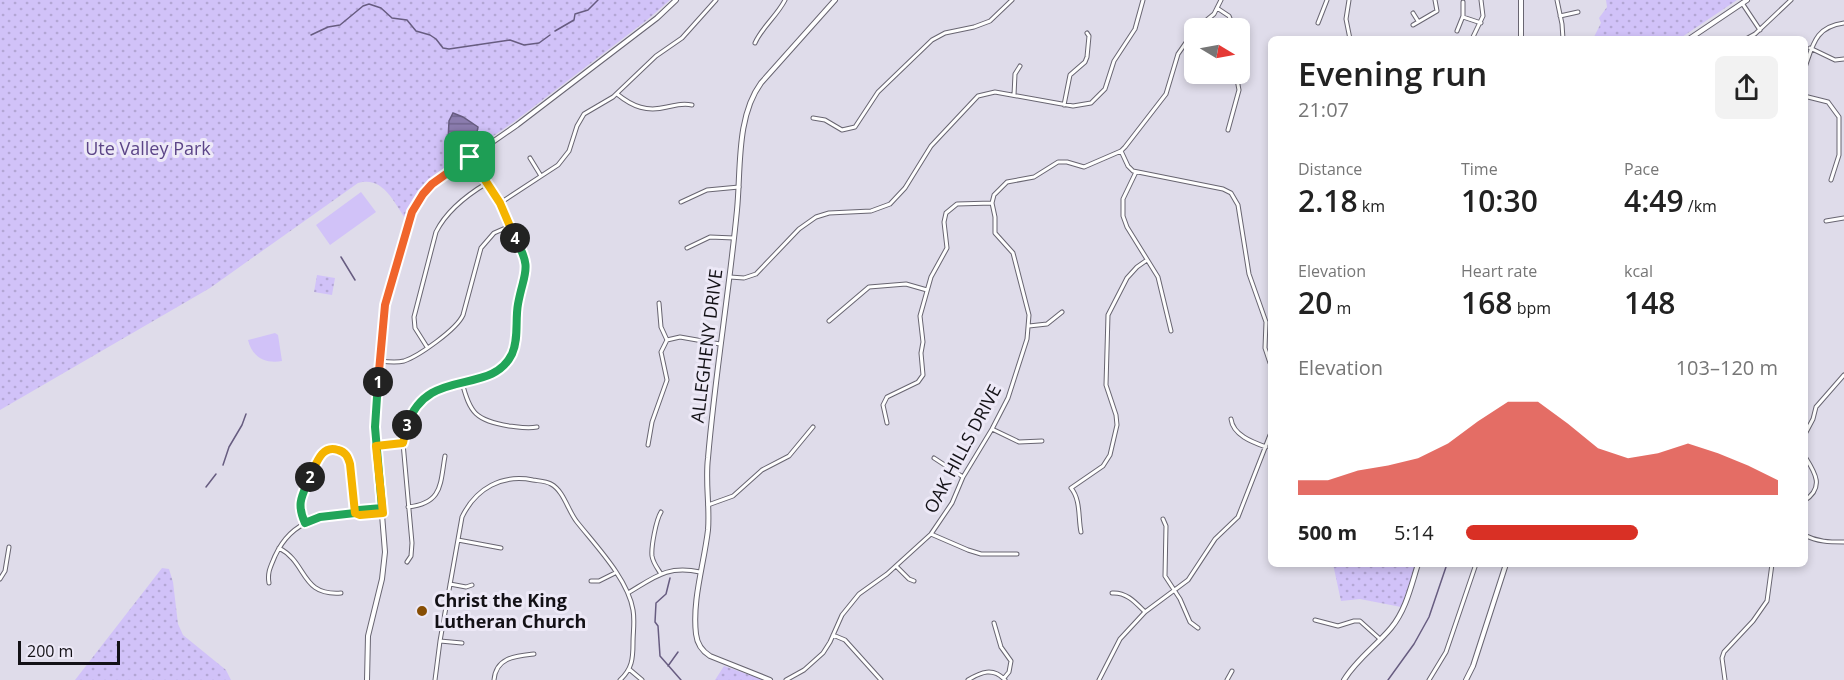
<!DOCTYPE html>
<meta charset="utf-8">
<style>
:root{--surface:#fff;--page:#f2f2f2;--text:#222;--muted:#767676;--accent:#d93025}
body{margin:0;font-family:"Open Sans",sans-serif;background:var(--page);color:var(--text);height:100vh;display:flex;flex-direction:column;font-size:22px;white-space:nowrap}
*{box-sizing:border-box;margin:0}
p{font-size:20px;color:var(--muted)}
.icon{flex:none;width:33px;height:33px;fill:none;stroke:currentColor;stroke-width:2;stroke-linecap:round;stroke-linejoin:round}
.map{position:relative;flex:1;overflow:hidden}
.details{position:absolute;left:1268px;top:36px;width:540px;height:531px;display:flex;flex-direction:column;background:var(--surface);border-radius:9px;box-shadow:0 3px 9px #0003}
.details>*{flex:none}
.needle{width:39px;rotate:100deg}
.tools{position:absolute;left:1184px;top:18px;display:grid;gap:12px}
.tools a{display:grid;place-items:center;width:66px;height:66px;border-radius:9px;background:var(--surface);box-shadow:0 3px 9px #0003;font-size:30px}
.scale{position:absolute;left:18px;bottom:15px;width:102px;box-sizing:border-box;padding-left:6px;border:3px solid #131116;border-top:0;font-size:16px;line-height:21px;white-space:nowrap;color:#131116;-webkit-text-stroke:4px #ede9f7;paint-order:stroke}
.pin{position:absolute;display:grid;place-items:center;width:51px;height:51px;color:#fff;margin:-26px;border-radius:12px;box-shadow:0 3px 9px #0006}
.km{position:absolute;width:30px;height:30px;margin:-15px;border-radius:50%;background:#222;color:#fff;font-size:16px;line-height:30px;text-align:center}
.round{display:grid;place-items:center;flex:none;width:63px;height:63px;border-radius:9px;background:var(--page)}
.summary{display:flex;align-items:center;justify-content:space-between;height:102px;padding:0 30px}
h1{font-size:33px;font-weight:600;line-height:45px}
.stats{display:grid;grid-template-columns:repeat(3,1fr);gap:9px;height:102px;padding:6px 30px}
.stats div{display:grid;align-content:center}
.stats b{font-size:30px;font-weight:600}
.stats small{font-size:16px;font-weight:400}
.stats p{font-size:16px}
.chart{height:168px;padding:12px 30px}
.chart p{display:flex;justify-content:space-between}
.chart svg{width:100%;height:108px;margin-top:6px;fill:var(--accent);opacity:.7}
ul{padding:0 30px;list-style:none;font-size:20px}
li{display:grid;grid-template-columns:96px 72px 1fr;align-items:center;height:45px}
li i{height:15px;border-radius:8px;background:var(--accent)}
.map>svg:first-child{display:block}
.grass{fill:url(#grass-dots)}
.pitch{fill:#d1c2f8}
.water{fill:url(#water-rules);stroke:#675c80;stroke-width:1.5}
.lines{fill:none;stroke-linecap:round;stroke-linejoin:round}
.stream{stroke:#675c80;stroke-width:1.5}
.street-casing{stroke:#686571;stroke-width:5}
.secondary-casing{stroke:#686571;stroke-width:6}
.street{stroke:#fff;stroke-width:3}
.secondary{stroke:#fff;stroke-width:4}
.split-1-casing{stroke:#fff;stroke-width:12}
.split-2-casing{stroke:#fff;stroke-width:12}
.split-3-casing{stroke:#fff;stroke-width:12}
.split-4-casing{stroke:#fff;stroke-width:12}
.split-5-casing{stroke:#fff;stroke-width:12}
.split-1{stroke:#f0652b;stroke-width:8}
.split-2{stroke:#22a559;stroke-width:8}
.split-3{stroke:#f5b400;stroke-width:8}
.split-4{stroke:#22a559;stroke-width:8}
.split-5{stroke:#f5b400;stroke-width:8}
.poi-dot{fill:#874e04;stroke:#ede9f7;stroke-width:2}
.labels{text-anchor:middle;stroke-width:6;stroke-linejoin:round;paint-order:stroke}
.park-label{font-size:18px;fill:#5c4587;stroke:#ede9f7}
.street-label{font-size:18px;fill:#131116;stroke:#ede9f7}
.poi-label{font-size:18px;font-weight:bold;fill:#131116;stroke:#ede9f7;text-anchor:start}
</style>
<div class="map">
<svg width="1844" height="680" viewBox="0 0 1844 680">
<defs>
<pattern id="grass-dots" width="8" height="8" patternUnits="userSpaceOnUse" patternTransform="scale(1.5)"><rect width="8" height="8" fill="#d1c2f8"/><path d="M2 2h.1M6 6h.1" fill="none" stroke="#b3a6d4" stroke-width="1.8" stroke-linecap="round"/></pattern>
<pattern id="water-rules" width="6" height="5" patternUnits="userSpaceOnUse" patternTransform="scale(1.5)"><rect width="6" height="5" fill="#8b7cae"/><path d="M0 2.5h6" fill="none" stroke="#70648d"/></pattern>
</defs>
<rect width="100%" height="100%" fill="#dfdcea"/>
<path class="grass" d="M0 0H670L647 20 515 121 429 181 413 199 405 218C393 201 383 176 358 183L210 288 0 410Z
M1606 0H1737L1679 39H1593L1601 23 1599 18 1607 7Z
M317 275 335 278 332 295 314 292Z
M1333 564H1416L1401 607 1360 599 1341 601Z
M162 568 169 569 173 582 178 624 183 635 226 670 231 680H75Z
M724 666 764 680H715Z"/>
<path class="pitch" d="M361 192 376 212 330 245 316 225Z
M275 333 278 335 282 361C265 364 252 357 248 340Z"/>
<path class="water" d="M453 113 463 117 478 127C476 138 475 144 464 149L459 145 450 144 448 141 449 121Z"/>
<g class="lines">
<path class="stream" d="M555 31 574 20 575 14 588 10 598 0
M311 35 328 27 340 25 363 6 369 4 381 8 392 18 407 20 416 31 430 35 436 39 443 48 449 49 510 40 524 45 539 43 550 35
M341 257 355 280
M223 465 229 447 242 425 246 414
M206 487 216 474
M670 578 666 594 656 603 655 622 658 626 660 656 681 680
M668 666 678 652
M1388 680 1414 644 1429 617 1447 564"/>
<g class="street-casing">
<path id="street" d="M1349 0 1346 19 1350 39
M1557 0 1562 24 1563 39
M1463 2V17L1481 23
M1742 3 1760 30
M1217 8 1229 16 1234 28
M1413 13 1418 21
M1560 16 1578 12
M1318 23 1327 0
M1413 25 1437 11 1435 0
M1197 28 1214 14 1221 0
M1457 31 1463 16
M1472 39 1483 16 1481 0
M1746 39 1755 34 1791 0
M755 43C762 27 777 16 785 0
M1810 48 1835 60 1844 59
M1804 70C1813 46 1814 27 1844 23
M617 94C633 107 647 112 667 107 676 105 683 103 692 105
M1014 95 1015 74 1020 66
M1804 96 1828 102 1839 117V155L1831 180
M1064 105 1070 75 1085 62 1087 57 1089 36 1087 33
M813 118 825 120 842 130 855 127 878 92 932 40 945 33 974 27 990 21 1012 0
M1228 130 1239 90 1236 74
M1121 151 1128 166 1133 171 1223 189 1231 193 1238 205 1249 274 1266 322 1265 348 1270 363
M530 158 541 176
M1136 172 1123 199V216L1127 227 1158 277 1171 331
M681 202 707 190 739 187
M500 203 558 165 569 151 577 126 584 114 613 97 656 56 682 38 716 0
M1826 221 1844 218
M687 248 710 237 734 238
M730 277 744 278 756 274 799 229 816 217 829 213 871 211 890 204 905 188 931 146 978 96 995 92 1073 106 1091 103 1105 89 1114 61 1135 29 1143 0
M659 303 661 327 667 340
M829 321 869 287 906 284 927 290
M1029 326 1047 324 1062 312
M667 340 680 337 720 344
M427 347 415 328 414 317 436 232C447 210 467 195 487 183
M380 361C388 362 396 363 404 361 419 356 457 329 463 315L481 248 494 233 510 226
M462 382C470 414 476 420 509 426 519 427 527 429 537 427
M1231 419C1233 435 1252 442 1266 447
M887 423 883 405 887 397 918 382 923 375 921 353 923 342 920 316 931 277 947 248 944 222 946 213 957 204 992 203
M992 429 1019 442 1042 441
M1804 436 1813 419 1816 407 1844 375
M648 445 652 422 667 380 661 352 667 340
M376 446 403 443
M1804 455C1814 471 1826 487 1804 501
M934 458 963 477
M708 505 733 496 762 470 789 456 813 427
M408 507C443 503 440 484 445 456
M661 512C656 520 651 547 652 556 653 563 658 569 661 574
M355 513 359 510 382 508
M1163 519 1166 526 1165 576 1180 599 1190 622 1198 628
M305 523 300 512V504L319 457C326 449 333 447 343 452L348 457 350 464 355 513
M1081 532C1078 518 1081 500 1071 488L1103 466 1110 455 1117 425 1116 415 1106 385 1108 315 1127 278 1137 267 1147 260
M931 534 968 550 981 554H1017
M1804 535C1818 542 1829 542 1844 542
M458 540 501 548
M279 548C308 563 300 596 341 593
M407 562 411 556 412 543 403 443 406 428 411 413 423 398 441 388 493 374 508 360 515 344 517 311 527 271 526 261 500 203 470 157
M896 566 909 579 914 581
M0 579 5 571 9 547
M591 581H599L615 573
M269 583C267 572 271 566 275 556 297 508 339 517 381 514
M450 584 466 587 472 585
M628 593C655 577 667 565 700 572
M1112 593C1127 592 1136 603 1145 612
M1315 620 1338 626 1354 621H1360L1380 639
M994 623 1001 647 1011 661 1009 672 1004 678
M833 635 845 640 881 680
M440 641 462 643
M629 669 642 680
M435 680 440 641 462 517C476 488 502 474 533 480 539 481 546 481 551 484 564 491 568 511 577 522 596 546 628 579 633 610 635 621 633 632 633 643 633 659 632 669 620 680
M494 680C496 657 516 656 534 654
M786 680 804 670 823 653 830 642 842 615 859 594 887 574 931 534 952 503 963 477 992 429 1008 398 1027 339 1029 315 1013 253 995 233V217L992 203 994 195 1007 182 1034 177 1058 162H1067L1084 167 1121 151 1125 147 1166 94 1178 54 1194 31
M968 680C981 672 993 667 1005 680
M1099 680 1120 639 1145 612 1188 580 1215 539 1238 517 1270 435
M1227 680 1232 671
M1429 680 1446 652 1476 564
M1725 680 1722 658 1724 652 1753 621 1767 601 1772 564"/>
</g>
<g class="secondary-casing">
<path id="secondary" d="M1521 0V39
M1689 39 1747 0
M367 680 368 636 382 579 385 552 375 427 384 312 412 212 423 194 432 184 517 125 657 18 676 0
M770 680 710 656C702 651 697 643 696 634 692 600 704 564 708 530 710 506 705 482 708 458 715 375 729 293 737 210 741 170 736 117 761 83L835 0
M1344 680C1356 660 1376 646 1391 628 1406 610 1411 586 1418 564
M1466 680 1473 666 1506 564"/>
</g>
<use href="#street" class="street"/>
<use href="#secondary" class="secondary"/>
</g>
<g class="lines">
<g class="split-1-casing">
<path id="split-1" d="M378 382 385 305 412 212 423 194 432 184 470 157"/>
</g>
<g class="split-2-casing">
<path id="split-2" d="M310 477C302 496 296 503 305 523L320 517 355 513 359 510 382 508 375 427 378 382"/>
</g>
<g class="split-3-casing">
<path id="split-3" d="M310 477C316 465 321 444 338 450 346 452 348 457 350 464L355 513 360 515 383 513 376 446 403 443 407 425"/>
</g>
<g class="split-4-casing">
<path id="split-4" d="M407 425C428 365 491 397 512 354 519 339 515 320 518 304 524 271 533 270 515 238"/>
</g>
<g class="split-5-casing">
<path id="split-5" d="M470 157 500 203 515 238"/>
</g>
<use href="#split-1" class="split-1"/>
<use href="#split-2" class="split-2"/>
<use href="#split-3" class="split-3"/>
<use href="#split-4" class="split-4"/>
<use href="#split-5" class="split-5"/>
</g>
<circle class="poi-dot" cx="422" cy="611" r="6"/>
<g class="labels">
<g class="park-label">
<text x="148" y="155">Ute Valley Park</text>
</g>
<g class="street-label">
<text transform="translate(707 346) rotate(-83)" y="6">ALLEGHENY DRIVE</text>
<text transform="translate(963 449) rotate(-62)" y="6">OAK HILLS DRIVE</text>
</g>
<g class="poi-label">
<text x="434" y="607">Christ the King<tspan x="434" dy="21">Lutheran Church</tspan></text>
</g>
</g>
</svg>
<div class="tools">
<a><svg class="needle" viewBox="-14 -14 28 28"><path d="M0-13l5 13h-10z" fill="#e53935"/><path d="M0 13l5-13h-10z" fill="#767676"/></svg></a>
</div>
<div class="scale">200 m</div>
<div class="pin" style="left:470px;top:157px;background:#1e9e55"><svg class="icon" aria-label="arrive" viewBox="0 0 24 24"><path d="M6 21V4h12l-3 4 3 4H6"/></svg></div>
<b class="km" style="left:378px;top:382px">1</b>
<b class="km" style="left:310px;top:477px">2</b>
<b class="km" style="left:407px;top:425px">3</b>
<b class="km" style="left:515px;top:238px">4</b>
<section class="details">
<div class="summary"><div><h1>Evening run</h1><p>21:07</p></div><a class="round"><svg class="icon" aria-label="share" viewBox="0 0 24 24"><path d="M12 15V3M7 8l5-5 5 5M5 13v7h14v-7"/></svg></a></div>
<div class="stats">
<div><p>Distance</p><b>2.18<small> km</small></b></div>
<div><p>Time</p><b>10:30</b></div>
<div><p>Pace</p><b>4:49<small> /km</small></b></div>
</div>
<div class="stats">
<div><p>Elevation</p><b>20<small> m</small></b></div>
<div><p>Heart rate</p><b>168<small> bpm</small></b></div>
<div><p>kcal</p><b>148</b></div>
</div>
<div class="chart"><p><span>Elevation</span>103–120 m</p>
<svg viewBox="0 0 160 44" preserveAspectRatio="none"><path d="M0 44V38L10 38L20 34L30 32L40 29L50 23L60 14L70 6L80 6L90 15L100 25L110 29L120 27L130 23L140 27L150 32L160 38V44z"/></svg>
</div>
<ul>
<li><b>500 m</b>5:14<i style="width:55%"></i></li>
</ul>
</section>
</div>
